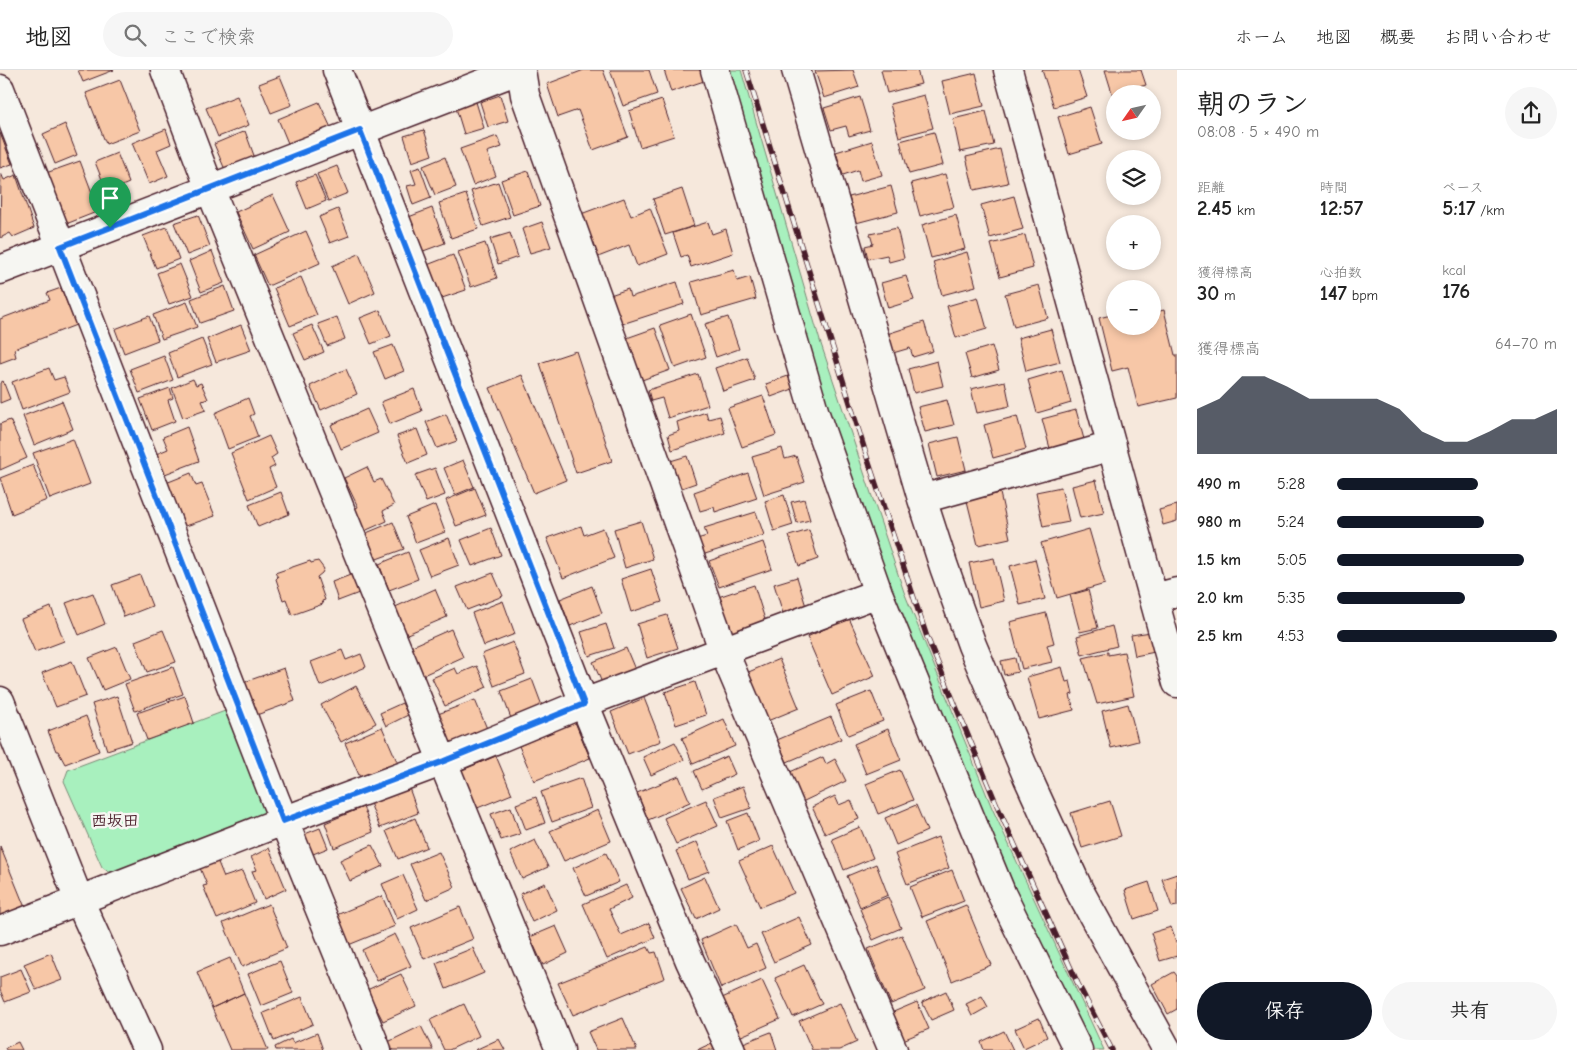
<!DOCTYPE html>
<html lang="ja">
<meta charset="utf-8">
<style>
:root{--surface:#fff;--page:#f6f6f6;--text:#222;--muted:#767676;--line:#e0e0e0;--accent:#111827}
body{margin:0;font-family:"Comic Neue","Klee One",sans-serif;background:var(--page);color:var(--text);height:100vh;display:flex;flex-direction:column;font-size:19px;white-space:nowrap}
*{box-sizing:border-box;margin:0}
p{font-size:16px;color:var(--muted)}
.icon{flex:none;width:28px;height:28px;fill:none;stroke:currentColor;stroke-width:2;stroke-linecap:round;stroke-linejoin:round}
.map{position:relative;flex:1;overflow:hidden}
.panel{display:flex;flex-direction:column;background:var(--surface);width:400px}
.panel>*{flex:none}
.needle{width:32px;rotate:236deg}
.buttons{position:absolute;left:1106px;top:15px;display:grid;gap:10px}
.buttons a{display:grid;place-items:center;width:55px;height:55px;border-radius:50%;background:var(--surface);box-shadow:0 2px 8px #0003;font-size:25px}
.pin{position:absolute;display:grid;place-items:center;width:42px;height:42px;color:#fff;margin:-51px -21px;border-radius:50% 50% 50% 0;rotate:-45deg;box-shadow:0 0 5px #0007}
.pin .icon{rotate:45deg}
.round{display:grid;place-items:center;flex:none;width:52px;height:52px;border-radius:26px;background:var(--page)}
.summary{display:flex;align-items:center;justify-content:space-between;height:85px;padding:0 20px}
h1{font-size:28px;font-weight:700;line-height:38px}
.stats{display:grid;grid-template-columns:repeat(3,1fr);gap:8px;height:85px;padding:5px 20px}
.stats div{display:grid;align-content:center}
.stats b{font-size:21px;font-weight:700}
.stats small{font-size:14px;font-weight:400}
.stats p{font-size:14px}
.chart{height:140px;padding:10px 20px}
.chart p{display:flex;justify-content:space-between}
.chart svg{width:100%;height:90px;margin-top:5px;fill:var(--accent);opacity:.7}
.primary-button{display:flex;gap:10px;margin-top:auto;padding:10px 20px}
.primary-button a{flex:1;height:58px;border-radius:30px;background:var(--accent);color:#fff;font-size:20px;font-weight:700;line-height:58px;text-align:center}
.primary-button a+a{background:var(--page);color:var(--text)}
ul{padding:0 20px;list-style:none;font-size:16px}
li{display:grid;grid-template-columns:80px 60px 1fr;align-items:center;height:38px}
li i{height:12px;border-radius:6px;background:var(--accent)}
header{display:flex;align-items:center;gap:30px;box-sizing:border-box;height:70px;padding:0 25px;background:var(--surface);border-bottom:1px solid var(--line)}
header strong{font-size:24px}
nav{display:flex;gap:28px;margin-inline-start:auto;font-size:18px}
.search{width:350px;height:45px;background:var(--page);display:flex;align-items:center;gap:12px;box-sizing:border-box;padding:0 18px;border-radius:28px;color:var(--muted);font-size:19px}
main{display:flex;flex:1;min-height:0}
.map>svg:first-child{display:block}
.green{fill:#a8f0be;stroke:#798874}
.building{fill:#f7c7a7;stroke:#4a1f2b}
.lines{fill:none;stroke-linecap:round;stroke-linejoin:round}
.minor-casing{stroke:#4a1f2b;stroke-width:31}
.minor{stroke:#f6f6f2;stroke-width:28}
.rail-casing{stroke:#4a1f2b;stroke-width:5.5}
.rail{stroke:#f6f6f2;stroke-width:4;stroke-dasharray:11;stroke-linecap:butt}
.route-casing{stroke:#fff;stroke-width:10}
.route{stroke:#1a73e8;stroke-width:6}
.labels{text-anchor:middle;stroke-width:5;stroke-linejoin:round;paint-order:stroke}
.quarter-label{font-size:16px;font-weight:bold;fill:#4a1f2b;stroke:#f6f6f2}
</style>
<header>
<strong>地図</strong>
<div class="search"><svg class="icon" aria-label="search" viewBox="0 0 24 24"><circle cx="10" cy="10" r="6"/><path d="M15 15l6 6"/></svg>ここで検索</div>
<nav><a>ホーム</a><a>地図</a><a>概要</a><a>お問い合わせ</a></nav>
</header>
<main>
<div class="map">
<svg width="1177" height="980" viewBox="0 0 1177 980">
<rect width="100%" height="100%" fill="#f6e8dc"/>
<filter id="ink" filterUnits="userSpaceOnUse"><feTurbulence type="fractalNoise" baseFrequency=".02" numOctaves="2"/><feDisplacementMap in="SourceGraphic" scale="10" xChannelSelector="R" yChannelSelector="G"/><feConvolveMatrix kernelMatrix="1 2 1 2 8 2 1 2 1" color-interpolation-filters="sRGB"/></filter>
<g filter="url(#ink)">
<path class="green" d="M726 0H741L820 271 904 522 992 738 1104 980H1089L1004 806 935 645 829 351Z
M225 641 264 736V744L111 804 102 797 64 711 68 700Z"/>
<path class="building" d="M78 0H114L83 12Z
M584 0H603L628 67 593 80 578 40 558 47 547 14Z
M610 0H649L657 24 623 36Z
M664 0H700L704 11 671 22Z
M853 0 859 17 824 28 815 1Z
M881 0H917L921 14 887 23Z
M1042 0H1078L1087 27 1054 37Z
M1105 0H1141L1146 15 1115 24 1113 26Z
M976 3 984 36 950 44 942 11Z
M280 6 292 35 271 43 259 14Z
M120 10 140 61 106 74 86 23Z
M500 25 508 51 488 57 480 32Z
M924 25 933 58 899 67 890 34Z
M237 26 249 55 218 67 206 38Z
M860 27 870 60 849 66 846 56 831 60 824 38Z
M662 30 674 66 640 77 629 41Z
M319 32 332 60 290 78 278 49Z
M476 32 484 58 464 64 456 38Z
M1090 37 1102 74 1069 84 1058 47Z
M986 41 994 75 960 82 953 49Z
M65 54 77 85 55 94 43 64Z
M166 59 171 74 157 80 168 106 149 114 132 73Z
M424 60 432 85 412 92 404 66Z
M245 61 256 91 226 102 214 74Z
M934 62 943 95 909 104 900 71Z
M0 63 12 94 0 98Z
M497 66 502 77 487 82 496 106 473 115 460 79Z
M872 71 882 105 861 111 858 100 843 105 836 82Z
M1000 79 1008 113 974 120 966 87Z
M117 83 129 113 107 122 95 92Z
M445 87 456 117 435 125 423 96Z
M80 91 99 141 66 154 46 103Z
M337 96 348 123 328 131 317 104Z
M420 97 431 128 413 135 407 116 416 114 411 100Z
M528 101 540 136 513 145 501 110Z
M1 103 4 110 16 105 34 158 13 167 10 163 0 168Z
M945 104 954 137 920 146 911 113Z
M315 105 326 131 307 139 296 112Z
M498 112 510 147 483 156 471 121Z
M891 116 898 142 856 153 849 127Z
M682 119 694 156 665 165 653 129Z
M466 124 478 159 451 168 439 133Z
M273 125 290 162 253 179 236 142Z
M1014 126 1023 159 990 168 981 135Z
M624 128 631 146 650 138 668 184 637 196 629 175 598 187 581 144Z
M432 138 445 173 418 183 406 148Z
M338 139 349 166 330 173 319 147Z
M198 145 210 176 187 185 174 153Z
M956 145 965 179 931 188 922 155Z
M542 152 551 177 530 183 522 159Z
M708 152 712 164 726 159 733 183 691 197 687 185 681 187 673 163Z
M167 157 179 189 156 198 143 166Z
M897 158 904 188 889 192 887 185 868 189 865 176 873 174 870 164Z
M306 161 320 193 268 216 254 185Z
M510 163 518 187 498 194 490 169Z
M1025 165 1033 198 1000 207 991 174Z
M485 173 497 208 471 217 458 182Z
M212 181 224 213 201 222 189 191Z
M967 182 976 216 942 225 933 192Z
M359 184 375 222 348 234 332 196Z
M453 185 466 220 439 229 427 195Z
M180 194 193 226 169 234 157 203Z
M734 200 737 211 750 207 756 229 701 245 691 212Z
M906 206 914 230 888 238 881 213Z
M301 207 317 245 290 256 274 218Z
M677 212 684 234 619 255 610 225 628 219 630 227Z
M1039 215 1048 248 1014 257 1005 224Z
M225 216 234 241 200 253 191 229Z
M61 218 76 255 14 279 16 287 0 293V249L50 230 47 223Z
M978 227 987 259 956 268 947 236Z
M187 232 197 257 162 269 153 245Z
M380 240 391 266 371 274 360 248Z
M1164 240 1175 285H1177V328L1138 337 1128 297 1112 301 1099 248 1115 244V256H1152V243Z
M691 244 706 287 675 298 660 255Z
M149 246 158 270 124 283 115 259Z
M337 247 345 269 327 276 318 254Z
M728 247 739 279 716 287 705 254Z
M924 252 933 281 913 287 910 278 893 283 887 264Z
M241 255 251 280 216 292 207 269Z
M312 255 324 282 305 290 293 263Z
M655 258 670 300 639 311 624 269Z
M1051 259 1060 292 1026 301 1018 268Z
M202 269 212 294 177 307 168 283Z
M393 275 404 301 385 309 374 282Z
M992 276 999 300 972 308 965 284Z
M576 281 612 391 576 403 540 293Z
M164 286 173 310 139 323 130 299Z
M747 287 755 310 723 321 715 298Z
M937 291 943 316 914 323 908 299Z
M49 298 54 310 64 307 70 322 22 340 12 312Z
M346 299 357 324 321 340 310 316Z
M1062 300 1071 333 1037 343 1028 310Z
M698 304 708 335 668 348 662 328 651 331 648 320Z
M522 305 566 410 534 423 490 318Z
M788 306 793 319 771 327 766 314Z
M193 309 196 315 201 313 208 329 202 331 206 340 183 348 172 318Z
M3 311 10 329 0 333V313Z
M1005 311 1010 336 977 343 971 319Z
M170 318 173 328 168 330 175 351 152 360 140 329Z
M414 319 422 341 390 354 381 332Z
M763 326 776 365 742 377 728 338Z
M248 328 254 344 250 346 258 367 228 379 215 343Z
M947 330 954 355 925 362 918 337Z
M62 331 73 359 34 375 23 346Z
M367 339 378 363 341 379 331 355Z
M1076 340 1085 373 1051 382 1042 349Z
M706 342 708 349 720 346 725 363 672 380 668 365 679 361 677 352Z
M446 344 457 371 437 378 426 352Z
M1017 346 1026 379 993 388 984 355Z
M10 350 27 388 0 400V354Z
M187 357 199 391 165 404 156 384 168 379 163 367Z
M417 359 427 385 408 393 397 366Z
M269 366 277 384 271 388 275 396 269 399 276 417 249 429 231 383Z
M958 367 966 400 937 407 929 374Z
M73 369 90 414 50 429 33 383Z
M782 378 785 389 796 386 805 412 764 425 752 387Z
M687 386 696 413 676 420 667 392Z
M463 390 474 417 455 425 444 398Z
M33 395 47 430 12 444 0 408Z
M367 397 374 412 381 409 394 435 383 441 387 451 360 463 349 441 358 437 344 408Z
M435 398 445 425 426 432 415 405Z
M191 403 196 416 202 414 215 446 183 457 166 413Z
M748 403 757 428 715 442 714 437 700 441 694 422Z
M1096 410 1104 443 1080 448 1072 416Z
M1061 417 1069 452 1043 457 1036 422Z
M475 418 486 445 456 456 446 430Z
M281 422 289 444 258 457 249 435Z
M1000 423 1010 468 978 475 967 431Z
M784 425 793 455 774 461 765 431Z
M804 429 810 450 797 453 791 432Z
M435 435 445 462 416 473 406 447Z
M1177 435V451L1163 455 1159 440Z
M756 442 764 465 702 485 697 469 707 466 704 458Z
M641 451 653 489 625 498 614 459Z
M393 452 404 479 374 490 364 464Z
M581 456 584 465 603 458 614 488 563 508 547 468Z
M491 458 501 485 472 496 461 470Z
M1089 459 1105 514 1057 528 1041 473Z
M809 460 818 489 799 496 789 466Z
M449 468 459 495 430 506 419 480Z
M763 472 772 499 719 517 709 491Z
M408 482 418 509 389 520 379 494Z
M994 488 1004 531 979 537 969 493Z
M1035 489 1045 529 1020 535 1010 496Z
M310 491 311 493 318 491 324 499 322 503 317 507 325 530 322 531 323 534 292 545 286 529 283 530 276 509 278 507 275 503Z
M651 499 662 532 631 542 621 509Z
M493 503 503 526 467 540 457 517Z
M353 504 359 523 338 531 332 512Z
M140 505 152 536 124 547 112 515Z
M797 507 808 543 785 550 774 514Z
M754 515 768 559 731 570 718 527Z
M592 516 602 543 570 556 560 529Z
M435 519 447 547 405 565 393 538Z
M1088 520 1098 558 1080 562 1070 525Z
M93 523 105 554 79 565 66 533Z
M503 531 515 564 484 576 472 543Z
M51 537 64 571 35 582 21 549Z
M1046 543 1054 573 1047 575 1052 592 1022 599 1010 552Z
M667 545 678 578 647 588 637 554Z
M849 548 875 606 832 625 807 567Z
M606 554 614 578 589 586 581 562Z
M1112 556 1117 576 1082 585 1077 566Z
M451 559 463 587 421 606 408 578Z
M163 560 176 592 147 602 135 571Z
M1151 562 1155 582 1135 586 1131 565Z
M513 572 525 604 494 616 482 584Z
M117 577 130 609 103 620 89 588Z
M626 578 636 602 603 615 593 592Z
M342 580 346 590 361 584 366 597 320 616 311 592Z
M1108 582V585L1124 582 1134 626 1097 634 1083 588Z
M1015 588 1018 602 1004 605 1001 591Z
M779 589 799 638 765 652 744 604Z
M72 591 86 626 56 637 42 603Z
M477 596 487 617 445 636 432 608 455 598 458 604Z
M173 597 183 624 135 641 125 614Z
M1062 597 1066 612 1070 611 1073 624 1070 625 1074 640 1039 649 1027 607Z
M284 598 295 631 251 647 239 614Z
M532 609 544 641 513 654 501 621Z
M695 612 706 645 676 655 665 622Z
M356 616 376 653 341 672 321 635Z
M871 621 883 651 848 665 836 635Z
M117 626 132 672 107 680 92 634Z
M185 626 194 653 147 670 137 643Z
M644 628 661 671 628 684 611 642Z
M475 630 488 661 451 676 438 644Z
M402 633 408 645 386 656 380 643Z
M1128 634 1138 671 1111 678 1102 641Z
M86 646 99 681 65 694 58 681H56L48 661Z
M831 647 841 669 787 692 777 670Z
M724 649 735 676 693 694 682 668Z
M575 652 590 688 534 711 519 676Z
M382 657 399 696 362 712 345 673Z
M888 659 901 690 866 704 854 674Z
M675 672 684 690 651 705 643 687Z
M496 686 512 724 475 739 460 701Z
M727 686 735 704 702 719 694 701Z
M823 687 826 694 835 689 846 711 802 732 788 703Z
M900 700 913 730 878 744 866 714Z
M679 706 690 732 648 750 637 723Z
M581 708 591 738 552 752 541 722Z
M743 716 751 738 722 748 714 727Z
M409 718 418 743 380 758 370 733Z
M835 726 839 735 851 730 859 749 825 764 812 737Z
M536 727 545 753 526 760 516 734Z
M706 730 718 756 676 774 664 748Z
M1110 731 1121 766 1082 778 1071 743Z
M916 735 927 761 896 775 885 748Z
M363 737 373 762 334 778 325 753Z
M511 737 520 764 501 770 491 744Z
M598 740 611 771 564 791 550 761Z
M748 743 759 771 738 780 727 751Z
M415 748 427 777 398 789 386 761Z
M860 757 873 788 844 800 832 769Z
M320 758 328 778 308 786 300 766Z
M938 767 949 798 907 814 895 784Z
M535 770 548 797 522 809 510 782Z
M697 772 709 801 688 809 676 781Z
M372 775 383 796 350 811 340 790Z
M0 776 26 840 0 850Z
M773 776 794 823 760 837 739 791Z
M269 778 286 819 264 829 252 801 257 800 251 787Z
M439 782 455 817 426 830 410 794Z
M606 783 619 812 586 826 573 798Z
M217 790 224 807 242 801 255 833 217 849 203 816 207 815 200 798Z
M876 794 888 825 860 837 847 806Z
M952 800 964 831 922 847 910 817Z
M1177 804V836L1172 837 1162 809Z
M403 805 418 839 397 849 382 814Z
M705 807 719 838 696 849 681 818Z
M1149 812 1158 841 1134 849 1125 820Z
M545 813 557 840 532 852 520 824Z
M626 815 632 828 609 839 621 865 649 853 655 868 607 889 583 834Z
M382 826 395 856 346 876 334 846Z
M888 827 901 858 873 870 860 839Z
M269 834 287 878 242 897 223 853Z
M966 835 991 895 952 911 927 851Z
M460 837 473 869 424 889 411 858Z
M799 847 812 875 774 892 761 864Z
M736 854 747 878 756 874 766 898 721 918 701 870Z
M556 856 568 883 543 895 530 867Z
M1171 857 1177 875V886L1160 891 1151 863Z
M395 864 411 896 377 911 362 880Z
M902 865 925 920 891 934 868 879Z
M648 877 651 883 656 882 665 908 573 945 558 913Z
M473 878 484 903 446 919 436 893Z
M51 883 62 910 36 920 24 894Z
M230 888 244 923 212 938 197 902Z
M280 891 293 923 261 936 248 904Z
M804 895 822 934 793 947 775 908Z
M21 899 31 922 5 932 0 920V907Z
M1174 902 1177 906V939L1168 944 1152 914Z
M401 904 416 936 383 951 367 920Z
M762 910 780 949 739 967 722 928Z
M946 921 954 940 931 950 922 932Z
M244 923 268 980H230L212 938Z
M982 926 988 937 972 946 966 934Z
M302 927 313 954 274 971 263 943Z
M917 932 929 959 903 970 891 943Z
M840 933 857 972 839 980H812L799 951Z
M464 934 479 966 449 980H444L430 950Z
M623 948 637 980H596L588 962Z
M1039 948 1047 967 1024 978 1015 959Z
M421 956 433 980H392L388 972Z
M1004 961 1013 980H984L981 972Z
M771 962 777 980H746L743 973Z
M317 963 323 980H276L275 977 291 969 293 973Z
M499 969 505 980H475Z
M18 972 22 980H6L5 978Z
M714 972 718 980H697Z"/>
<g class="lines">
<g class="minor-casing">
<path id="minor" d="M165 0 210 119 560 980
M337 0 584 633 690 891 731 980
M521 0 525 25 724 582 893 980
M715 0 815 344 878 523 1002 825 1078 980
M796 0 922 429 944 497 972 575 1028 708 1079 820 1167 980
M1008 0 1177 613
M0 19 275 729 377 980
M0 200 518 0
M922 429 1112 376
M1154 528 1177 522
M0 631 79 830 147 980
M0 861 283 751 444 691 584 633 878 523"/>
</g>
<use href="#minor" class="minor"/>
<g class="rail-casing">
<path id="rail" d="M746 0 867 387 927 567 999 740 1078 914 1112 980"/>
</g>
<use href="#rail" class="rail"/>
</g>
</g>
<g class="lines" filter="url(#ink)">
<g class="route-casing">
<path id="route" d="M360 60 584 634 444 691 283 751 60 177Z"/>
</g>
<use href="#route" class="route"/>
</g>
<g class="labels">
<g class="quarter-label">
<text x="115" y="756">西坂田</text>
</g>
</g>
</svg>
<div class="buttons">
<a><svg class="needle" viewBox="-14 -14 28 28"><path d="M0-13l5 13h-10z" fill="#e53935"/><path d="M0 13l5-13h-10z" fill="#767676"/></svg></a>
<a><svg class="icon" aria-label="layers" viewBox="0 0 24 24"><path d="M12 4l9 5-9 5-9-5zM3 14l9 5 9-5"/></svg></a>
<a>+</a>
<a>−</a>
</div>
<div class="pin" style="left:110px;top:158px;background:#1e9e55"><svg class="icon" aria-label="arrive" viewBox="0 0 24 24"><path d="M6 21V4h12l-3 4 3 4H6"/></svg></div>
</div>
<section class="panel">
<div class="summary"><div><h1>朝のラン</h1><p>08:08 · 5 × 490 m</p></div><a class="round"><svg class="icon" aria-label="share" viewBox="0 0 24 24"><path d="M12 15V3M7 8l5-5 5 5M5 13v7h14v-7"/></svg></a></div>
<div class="stats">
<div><p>距離</p><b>2.45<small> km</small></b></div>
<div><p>時間</p><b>12:57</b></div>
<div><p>ペース</p><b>5:17<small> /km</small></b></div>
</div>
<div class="stats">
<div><p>獲得標高</p><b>30<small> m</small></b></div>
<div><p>心拍数</p><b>147<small> bpm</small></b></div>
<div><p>kcal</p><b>176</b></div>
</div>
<div class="chart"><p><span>獲得標高</span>64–70 m</p>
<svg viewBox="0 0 160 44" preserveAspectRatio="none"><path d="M0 44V22L10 17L20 6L30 6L40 11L50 17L60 17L70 17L80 17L90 22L100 33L110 38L120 38L130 33L140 27L150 27L160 22V44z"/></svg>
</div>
<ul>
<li><b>490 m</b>5:28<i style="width:64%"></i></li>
<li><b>980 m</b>5:24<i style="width:67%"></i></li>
<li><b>1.5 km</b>5:05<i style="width:85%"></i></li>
<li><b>2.0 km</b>5:35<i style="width:58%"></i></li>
<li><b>2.5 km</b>4:53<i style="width:100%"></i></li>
</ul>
<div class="primary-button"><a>保存</a><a>共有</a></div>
</section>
</main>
